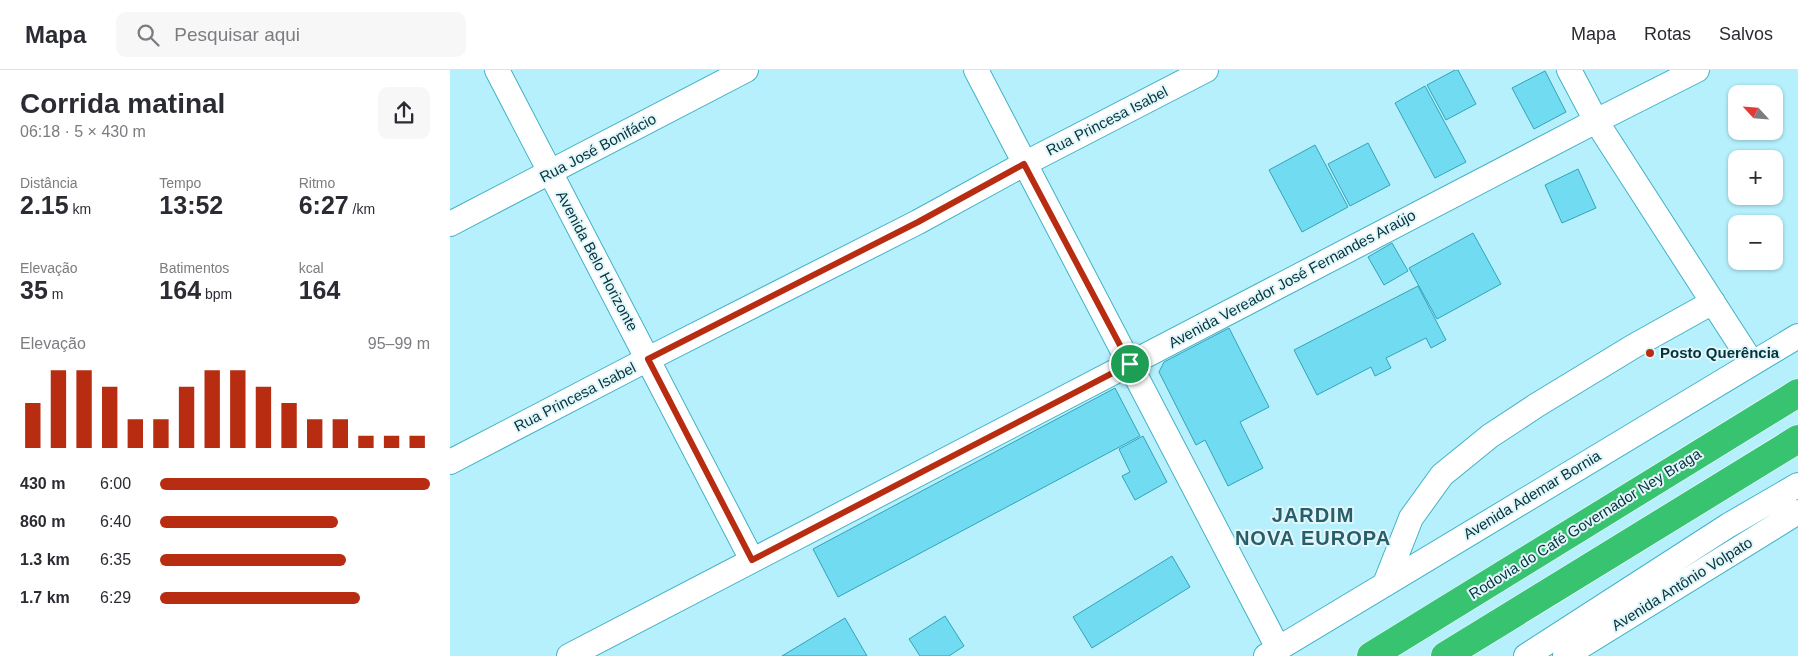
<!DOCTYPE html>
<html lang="pt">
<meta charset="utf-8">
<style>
:root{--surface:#fff;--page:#f7f7f7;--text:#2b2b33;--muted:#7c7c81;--line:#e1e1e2;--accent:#b82c11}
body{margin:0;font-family:Helvetica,sans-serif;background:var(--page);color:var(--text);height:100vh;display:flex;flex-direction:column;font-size:19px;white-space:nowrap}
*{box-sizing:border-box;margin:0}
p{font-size:16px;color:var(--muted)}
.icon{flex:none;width:28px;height:28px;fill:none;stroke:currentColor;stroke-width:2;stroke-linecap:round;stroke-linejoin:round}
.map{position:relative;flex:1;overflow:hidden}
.sheet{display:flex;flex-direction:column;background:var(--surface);width:450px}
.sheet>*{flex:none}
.needle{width:32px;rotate:296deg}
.fabs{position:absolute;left:1278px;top:15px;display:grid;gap:10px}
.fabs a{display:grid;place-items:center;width:55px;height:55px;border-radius:10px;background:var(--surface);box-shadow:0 1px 4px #0004;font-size:25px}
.pin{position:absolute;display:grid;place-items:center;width:42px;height:42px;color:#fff;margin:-21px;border:2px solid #fff;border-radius:50%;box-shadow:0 1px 5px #0007}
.round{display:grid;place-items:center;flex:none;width:52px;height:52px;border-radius:10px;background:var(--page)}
.headline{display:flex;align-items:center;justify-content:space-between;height:85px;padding:0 20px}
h1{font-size:28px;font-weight:700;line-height:38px}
.stats{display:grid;grid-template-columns:repeat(3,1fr);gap:8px;height:85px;padding:5px 20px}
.stats div{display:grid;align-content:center}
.stats b{font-size:25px;font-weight:700}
.stats small{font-size:14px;font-weight:400}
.stats p{font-size:14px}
.chart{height:140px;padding:10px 20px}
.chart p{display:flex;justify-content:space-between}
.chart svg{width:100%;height:90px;margin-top:5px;stroke:var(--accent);stroke-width:6}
ul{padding:0 20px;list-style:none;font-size:16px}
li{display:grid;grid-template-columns:80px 60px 1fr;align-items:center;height:38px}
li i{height:12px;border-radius:6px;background:var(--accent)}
header{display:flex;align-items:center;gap:30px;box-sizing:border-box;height:70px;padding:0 25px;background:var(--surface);border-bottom:1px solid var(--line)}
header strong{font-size:24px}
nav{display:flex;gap:28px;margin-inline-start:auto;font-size:18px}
.search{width:350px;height:45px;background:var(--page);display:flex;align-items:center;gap:12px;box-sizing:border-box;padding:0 18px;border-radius:10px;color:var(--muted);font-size:19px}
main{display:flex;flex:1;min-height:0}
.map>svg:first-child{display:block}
.building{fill:#71dbf1;stroke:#32a3b8}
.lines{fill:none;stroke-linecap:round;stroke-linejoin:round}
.minor-casing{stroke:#44b1c6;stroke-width:26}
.highway-casing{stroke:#fff;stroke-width:29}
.minor{stroke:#fff;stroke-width:24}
.highway{stroke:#38c371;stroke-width:28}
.route-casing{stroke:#fff;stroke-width:10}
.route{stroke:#b82c11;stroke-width:6}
.poi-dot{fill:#b82c11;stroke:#e3f6fa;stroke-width:2}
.labels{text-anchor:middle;stroke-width:4;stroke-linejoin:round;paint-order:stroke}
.street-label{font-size:15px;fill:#02343d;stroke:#e3f6fa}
.poi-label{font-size:15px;font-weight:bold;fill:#02343d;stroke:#e3f6fa;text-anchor:start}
.district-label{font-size:20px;font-weight:bold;letter-spacing:1px;fill:#265e6a;stroke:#e3f6fa}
</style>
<header>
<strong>Mapa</strong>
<div class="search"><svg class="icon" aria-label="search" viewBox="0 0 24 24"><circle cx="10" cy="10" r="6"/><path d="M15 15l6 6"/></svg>Pesquisar aqui</div>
<nav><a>Mapa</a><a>Rotas</a><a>Salvos</a></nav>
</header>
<main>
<section class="sheet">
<div class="headline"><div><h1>Corrida matinal</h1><p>06:18 · 5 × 430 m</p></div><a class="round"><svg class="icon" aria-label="share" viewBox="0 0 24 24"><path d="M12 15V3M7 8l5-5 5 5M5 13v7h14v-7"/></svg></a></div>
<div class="stats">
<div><p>Distância</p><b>2.15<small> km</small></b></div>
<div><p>Tempo</p><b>13:52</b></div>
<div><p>Ritmo</p><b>6:27<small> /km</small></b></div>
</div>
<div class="stats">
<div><p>Elevação</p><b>35<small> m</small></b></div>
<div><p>Batimentos</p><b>164<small> bpm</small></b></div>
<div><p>kcal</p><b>164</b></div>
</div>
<div class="chart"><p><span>Elevação</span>95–99 m</p>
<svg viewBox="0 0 160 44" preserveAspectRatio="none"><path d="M5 44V22M15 44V6M25 44V6M35 44V14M45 44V30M55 44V30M65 44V14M75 44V6M85 44V6M95 44V14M105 44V22M115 44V30M125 44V30M135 44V38M145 44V38M155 44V38"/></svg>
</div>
<ul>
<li><b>430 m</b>6:00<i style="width:100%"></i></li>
<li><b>860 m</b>6:40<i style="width:66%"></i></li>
<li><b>1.3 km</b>6:35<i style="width:69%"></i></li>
<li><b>1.7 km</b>6:29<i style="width:74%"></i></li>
</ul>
</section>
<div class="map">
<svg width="1348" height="586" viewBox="0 0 1348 586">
<rect width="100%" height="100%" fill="#b6f0fd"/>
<path class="building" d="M1005 0H1008L1026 34 996 50 977 15Z
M1095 1 1116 42 1084 59 1062 18Z
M975 16 1016 92 985 108 945 33Z
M918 73 940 115 900 136 878 94Z
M865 75 898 137 852 162 819 100Z
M1128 99 1146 138 1112 153 1095 115Z
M1023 163 1051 214 987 249 959 198Z
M942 173 958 201 934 215 918 187Z
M968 216 996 270 981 278 976 268 936 288 941 298 925 306 921 297 867 325 844 280Z
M779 258 819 337 790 352 813 398 778 416 755 370 746 375 709 302 714 292Z
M665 318 690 366 388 527 363 479Z
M693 366 717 412 685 430 672 406 680 402 669 379Z
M722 486 740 517 642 578 623 547Z
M495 546 514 576 499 586H470L459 569Z
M395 548 417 586H332Z"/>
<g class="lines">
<g class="minor-casing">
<path id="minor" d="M47 0 302 490
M526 0 828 578
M1119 0 1146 51 1302 293
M0 154 296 0
M0 392 198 289 468 152 574 94 756 0
M935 514 961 448 992 405 1040 366 1087 335 1184 276 1263 232
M119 586 1146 51 1247 0
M816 586 1348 266
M1076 586 1279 455 1348 415
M1115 586 1348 442"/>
</g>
<g class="highway-casing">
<path id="highway" d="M921 586 1348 323
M995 586 1348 369"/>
</g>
<use href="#minor" class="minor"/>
<use href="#highway" class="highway"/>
</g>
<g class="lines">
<g class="route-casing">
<path id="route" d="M574 94 680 294 302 490 198 289 468 152Z"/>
</g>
<use href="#route" class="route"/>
</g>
<circle class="poi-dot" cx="1200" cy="283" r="5"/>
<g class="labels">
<g class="street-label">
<text transform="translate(657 51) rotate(-27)" y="5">Rua Princesa Isabel</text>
<text transform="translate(148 78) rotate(-28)" y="5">Rua José Bonifácio</text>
<text transform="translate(147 191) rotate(62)" y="5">Avenida Belo Horizonte</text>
<text transform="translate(842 209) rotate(-28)" y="5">Avenida Vereador José Fernandes Araújo</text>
<text transform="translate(125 327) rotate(-27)" y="5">Rua Princesa Isabel</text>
<text transform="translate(1082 425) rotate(-31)" y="5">Avenida Ademar Bornia</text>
<text transform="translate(1135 454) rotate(-32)" y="5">Rodovia do Café Governador Ney Braga</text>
<text transform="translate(1232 514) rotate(-32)" y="5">Avenida Antônio Volpato</text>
</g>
<g class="poi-label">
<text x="1210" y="288">Posto Querência</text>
</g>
<g class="district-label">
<text x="863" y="452">JARDIM<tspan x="863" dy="23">NOVA EUROPA</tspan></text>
</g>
</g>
</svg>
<div class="fabs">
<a><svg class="needle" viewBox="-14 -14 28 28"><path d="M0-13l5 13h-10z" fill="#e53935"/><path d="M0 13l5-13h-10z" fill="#7c7c81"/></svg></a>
<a>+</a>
<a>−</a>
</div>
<div class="pin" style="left:680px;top:294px;background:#1e9e55"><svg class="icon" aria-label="arrive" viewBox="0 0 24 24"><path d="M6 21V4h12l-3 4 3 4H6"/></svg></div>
</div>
</main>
